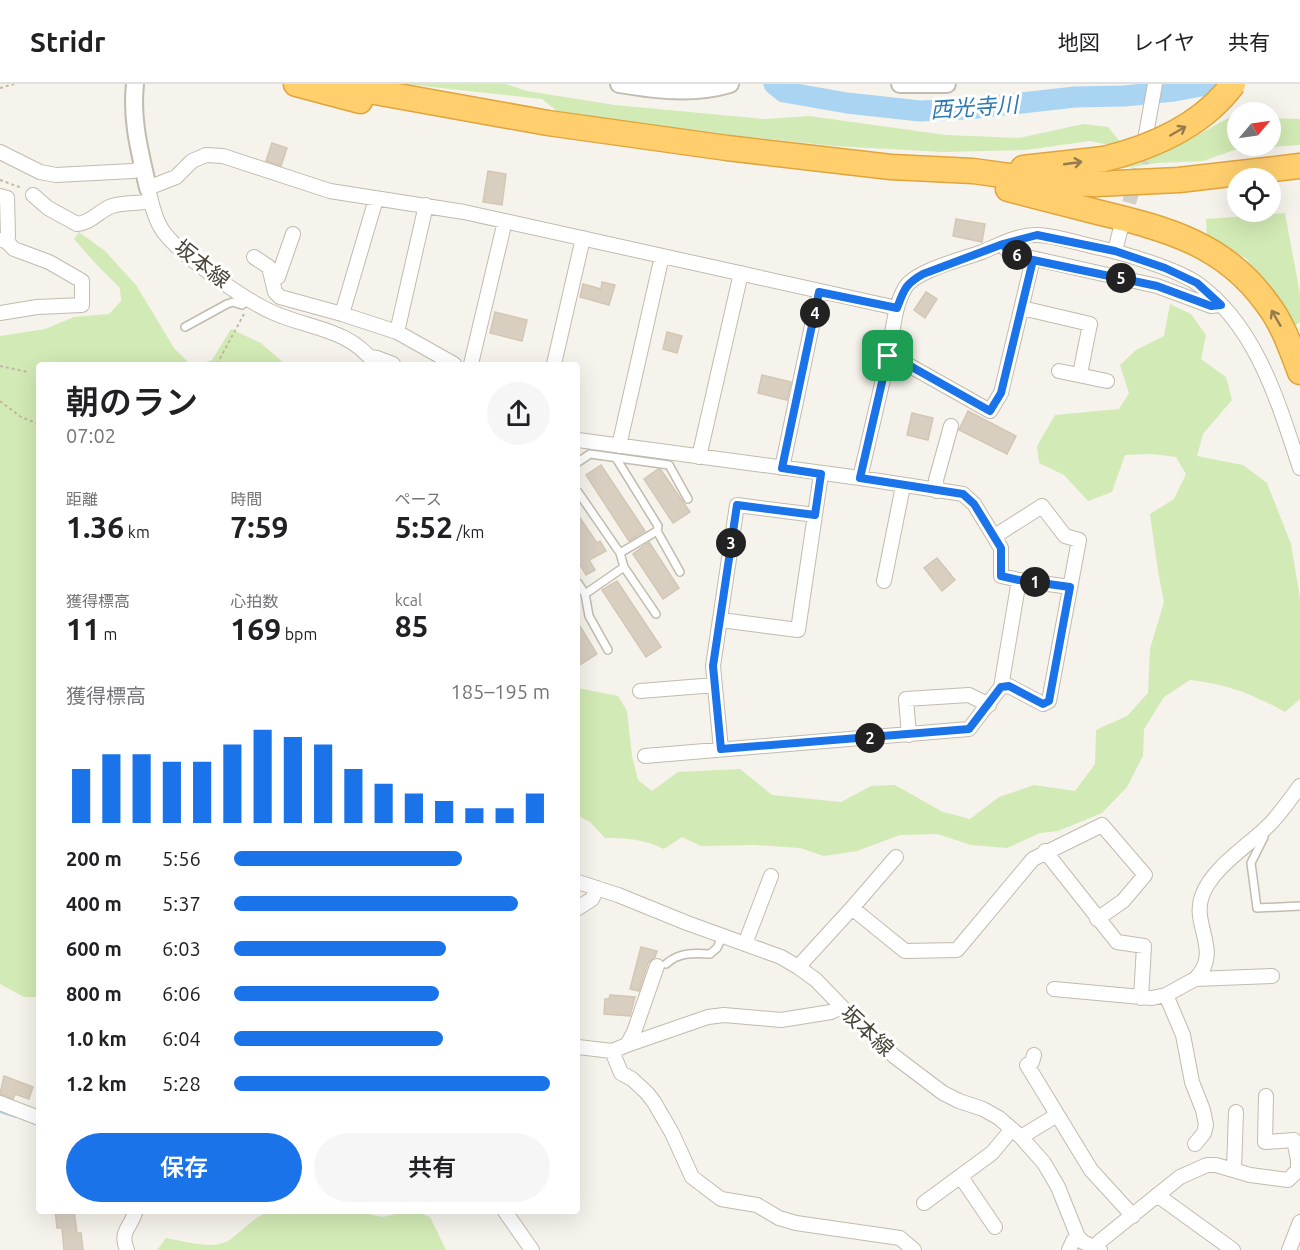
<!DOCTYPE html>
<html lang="ja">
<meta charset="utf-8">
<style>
:root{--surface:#fff;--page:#f6f6f6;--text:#202124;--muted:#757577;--line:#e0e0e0;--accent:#1a73e8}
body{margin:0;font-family:Ubuntu,"Noto Sans JP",sans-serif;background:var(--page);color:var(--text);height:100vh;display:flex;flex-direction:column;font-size:22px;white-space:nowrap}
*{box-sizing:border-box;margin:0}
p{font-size:20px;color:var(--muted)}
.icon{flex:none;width:33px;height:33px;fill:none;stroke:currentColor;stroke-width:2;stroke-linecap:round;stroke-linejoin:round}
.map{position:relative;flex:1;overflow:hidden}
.side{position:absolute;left:36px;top:278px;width:544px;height:852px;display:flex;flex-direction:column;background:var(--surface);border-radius:6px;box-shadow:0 6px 24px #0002}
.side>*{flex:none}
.needle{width:39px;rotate:61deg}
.fabs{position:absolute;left:1227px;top:18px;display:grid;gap:12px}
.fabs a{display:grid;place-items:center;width:54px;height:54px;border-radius:50%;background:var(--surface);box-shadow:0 6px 24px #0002;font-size:30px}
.pin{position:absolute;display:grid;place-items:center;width:51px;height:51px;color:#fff;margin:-26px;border-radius:12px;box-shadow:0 3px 9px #0006}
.km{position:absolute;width:30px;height:30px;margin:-15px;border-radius:50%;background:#222;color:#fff;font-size:16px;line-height:30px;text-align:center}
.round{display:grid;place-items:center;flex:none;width:63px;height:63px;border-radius:32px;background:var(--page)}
.summary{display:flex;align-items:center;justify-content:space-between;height:102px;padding:0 30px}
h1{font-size:33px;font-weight:600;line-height:45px}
.metrics{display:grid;grid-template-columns:repeat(3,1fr);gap:9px;height:102px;padding:6px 30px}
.metrics div{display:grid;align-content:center}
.metrics b{font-size:30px;font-weight:600}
.metrics small{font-size:16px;font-weight:400}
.metrics p{font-size:16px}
.chart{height:168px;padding:12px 30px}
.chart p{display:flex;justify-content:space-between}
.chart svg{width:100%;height:108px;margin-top:6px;stroke:var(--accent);stroke-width:6}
.button{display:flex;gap:12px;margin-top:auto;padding:12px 30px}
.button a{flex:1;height:69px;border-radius:36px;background:var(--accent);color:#fff;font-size:24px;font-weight:600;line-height:69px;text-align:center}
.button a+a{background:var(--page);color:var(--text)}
ul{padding:0 30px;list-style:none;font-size:20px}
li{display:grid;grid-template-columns:96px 72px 1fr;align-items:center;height:45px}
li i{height:15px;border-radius:8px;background:var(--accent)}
header{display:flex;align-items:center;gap:36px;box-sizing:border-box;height:84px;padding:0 30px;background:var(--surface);border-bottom:2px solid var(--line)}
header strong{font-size:28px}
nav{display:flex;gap:33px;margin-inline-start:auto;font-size:21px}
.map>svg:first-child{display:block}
.green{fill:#d2eab5}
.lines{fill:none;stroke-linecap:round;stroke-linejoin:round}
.stream{stroke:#a9d4f2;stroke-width:4}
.river{stroke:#a9d4f2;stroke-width:21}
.building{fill:#d8cfc1;stroke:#d3c7b4;stroke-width:1.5}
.minor-tunnel{stroke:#d4d0c8;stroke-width:14;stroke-dasharray:14 7;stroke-linecap:butt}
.service-casing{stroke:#c2bbae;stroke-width:10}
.minor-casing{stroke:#c2bbae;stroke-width:16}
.tertiary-casing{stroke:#c2bbae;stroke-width:20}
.motorway-casing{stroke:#e0a43c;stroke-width:27}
.path{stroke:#c4b79f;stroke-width:2;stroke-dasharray:3 3;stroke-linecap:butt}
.service{stroke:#fff;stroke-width:7}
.minor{stroke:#fff;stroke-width:14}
.tertiary{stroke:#fff;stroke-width:16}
.motorway{stroke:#ffcf6e;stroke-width:24}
.motorway-bridge-casing{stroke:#e0a43c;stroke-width:27;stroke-linecap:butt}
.motorway-bridge{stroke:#ffcf6e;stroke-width:24}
.oneway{stroke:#937c4e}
.route-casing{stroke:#fff;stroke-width:12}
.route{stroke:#1a73e8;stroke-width:8}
.labels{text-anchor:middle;stroke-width:6;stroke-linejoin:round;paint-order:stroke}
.street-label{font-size:21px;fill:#4b4439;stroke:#fff}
.water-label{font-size:22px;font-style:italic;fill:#2e7ab2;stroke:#fff}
</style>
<header>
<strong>Stridr</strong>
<nav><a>地図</a><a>レイヤ</a><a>共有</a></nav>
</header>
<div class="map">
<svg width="1300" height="1166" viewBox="0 0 1300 1166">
<rect width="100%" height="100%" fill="#f6f3ec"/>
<path class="green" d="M404 0H506L527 7 615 21 765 35 809 32 946 51 1019 54 1083 40 1108 43 1134 74 1155 72 1191 55 1235 30H1237L1238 62H1270L1271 34 1300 35V61L1234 66 1203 77 1157 79 1118 85 1109 61 1090 57 1025 66 943 68 834 62 667 44 557 27 542 15Z
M1285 129 1300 210V238L1293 243 1269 210 1247 175 1207 152 1206 135Z
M79 148 105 167 136 201 174 264 190 280H39V913H24L0 900V252L45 245 74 233 109 230 121 217 120 204 96 180 74 155Z
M1170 220 1191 230 1206 251 1201 275 1226 293 1232 316 1203 350 1197 372 1243 381 1267 399 1291 460 1300 514V615L1285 628C1250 609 1230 601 1190 596L1164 613 1144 645 1143 672 1127 703 1102 729 1058 747 1040 749 1007 764 971 761 937 750 900 751 857 767 824 772 800 764 754 761 701 762 682 753 664 765C644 755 626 754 605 754L590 738 578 732V604L618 612 627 627 632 672 638 696 652 707 678 688 740 685 772 711 841 718 871 702 895 701 943 728 970 735 999 713 1034 701 1075 707 1095 680 1096 646 1127 632 1148 609 1150 565 1164 518 1158 487 1150 430 1174 415 1186 390 1176 373 1152 370 1125 371 1112 408 1088 417 1064 391 1039 379 1037 362 1055 331 1119 325 1129 309 1120 281 1136 266 1164 252Z
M231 245 261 259 285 280H199L212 276Z
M270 1127H353L383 1133 413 1126 430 1133 446 1166H157L166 1154C184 1157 211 1166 228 1157 243 1147 253 1133 270 1127Z"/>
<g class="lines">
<path class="stream" d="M0 1027 16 1032"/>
<path class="river" d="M774 0 784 8 847 19 920 27 968 25 1075 13 1124 12 1174 7 1212 0"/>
</g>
<path class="building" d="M272 59 287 64 281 82 266 77Z
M488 87 506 90 502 121 483 118Z
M956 135 985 140 982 158 953 152Z
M602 198 615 201 609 221 580 213 583 200 601 205Z
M926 208 937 215 925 234 914 226Z
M495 228 527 236 522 257 490 249Z
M667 248 682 252 677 269 663 265Z
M762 291 791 298 787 316 758 309Z
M968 327 1016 352 1007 370 959 346Z
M912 329 933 334 928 356 907 351Z
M601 381 645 447 629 457 586 391Z
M658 385 661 386 690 428 673 439 644 395Z
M578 431 597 459 600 457 606 467 589 476 595 486 586 491 578 477Z
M649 458 679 504 663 515 633 470Z
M937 474 955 496 942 507 924 484Z
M617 497 661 563 646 573 602 506Z
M578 539 597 570 578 582Z
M641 863 657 867 655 873 648 879 639 907 630 905Z
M610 911 635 913 630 932 604 930 605 915H609Z
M4 992 33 1003 29 1015 15 1010 13 1015 0 1010Z
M55 1126H74L77 1149H81L83 1166H64L62 1144H57Z"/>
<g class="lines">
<path class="minor-tunnel" d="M1123 139 1142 75"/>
<g class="service-casing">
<path id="service" d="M185 243 227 220 233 218 242 221 248 216
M616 374 658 442 657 447 680 488
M578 378 590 370 669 381 688 415
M578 408 620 469 624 483 656 530
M620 469 657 447
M578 499 585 510 589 532 608 566
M585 510 624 483
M1263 750 1264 753 1251 779 1257 824 1300 822
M666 880C679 868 694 869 710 870L717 864 722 853"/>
</g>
<g class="minor-casing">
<path id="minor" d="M1143 67 1155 0
M0 68 40 88 56 91 133 87 143 84
M33 111 48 124 77 140C91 139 100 126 112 122 124 118 139 120 151 117
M0 112 7 114 8 153 6 157
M0 156 6 157 14 165 49 178 82 197V221L37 223 0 229
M1003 160 1009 169 1157 202 1211 222 1220 221
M1115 167 1120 147
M254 173 269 183 275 208 280 213 342 230 397 248 454 280
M272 196 278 193 293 150
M1022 224 1090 240 1080 290
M342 230 376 115
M397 248 426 121
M888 272 896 274 990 327 1001 309 1033 175
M370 273 377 274 393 280
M375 280C350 245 311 245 274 229 248 218 175 168 161 144 154 132 151 118 148 104L176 93 192 77 206 71 223 72 330 107 464 128 897 224
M471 280 505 137
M554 280 583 154
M1059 287 1107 297
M578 356 860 394 963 410 974 420 1001 464V492L1019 496 1070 503
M619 362 662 172
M699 373 741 189
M782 384 819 208
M860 394C869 354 879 314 888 274 893 251 893 225 905 204 914 187 963 175 982 168 999 161 1019 150 1038 151 1058 152 1080 160 1100 164 1124 169 1179 186 1198 200 1257 243 1278 318 1300 384
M937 407 936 396 951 342
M995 452 1042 422 1065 452 1079 456 1049 617 1043 620 1009 602 1001 603
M884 497 903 402
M721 536 798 546 821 390
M640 607 715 601
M909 651 906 615 969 611 989 621
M721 665 713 582 737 421 815 431
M645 672 969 645 1001 603 1019 496
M1045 767 1117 858 1144 862 1141 914
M578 798 618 811 687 839 781 873 798 883 816 896 842 923 894 972 943 1009 959 1017 983 1025 999 1034 1021 1053 1044 1079 1058 1103 1078 1153 1083 1158 1100 1166
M578 824 592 815 597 804
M852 824 905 867 957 866 1033 775 1102 741 1145 791 1123 817 1097 835
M745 860 771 792
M798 883 852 824 896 773
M1195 895C1223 868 1191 841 1202 812 1212 783 1250 761 1271 739 1282 727 1291 714 1300 702
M1054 905 1152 914 1166 911 1195 895 1272 892
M1166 911 1183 951 1192 998 1203 1026 1206 1041 1204 1049 1195 1060
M627 961 708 933 724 931 781 936 831 928 842 923
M578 963 612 967 627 961 634 948 657 882
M612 967 621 989 632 995 647 1009 654 1018 672 1049 692 1093 721 1115 757 1121 779 1134 796 1139 900 1154 914 1166
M1034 971 1032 978 1027 981 1091 1086 1133 1132
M1266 1012 1265 1058 1294 1056 1298 1076
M0 1019 39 1034
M1021 1053 1057 1031
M1234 1085 1236 1028
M961 1093 995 1143
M1157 1111 1233 1166
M924 1119 992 1069 1012 1045
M504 1126 532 1166
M1096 1165 1099 1158 1180 1093 1207 1081H1216L1250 1091 1288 1096 1298 1086V1076L1300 1075
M127 1166C119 1147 131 1144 136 1126
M1069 1166 1073 1157 1078 1153
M1289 1166 1300 1138"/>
</g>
<g class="tertiary-casing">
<path id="tertiary" d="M135 0C131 37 140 68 148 104
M619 0C656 6 693 11 730 0
M900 0H947"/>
</g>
<g class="motorway-casing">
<path id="motorway" d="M296 0 360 17
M343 0 364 6 548 39 727 64 891 83 973 87 1060 99 1096 100 1179 96 1300 82
M1023 84 1104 75
M1008 105C1039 113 1070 121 1101 129 1167 145 1224 160 1266 218 1282 238 1291 264 1300 288"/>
</g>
<path class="path" d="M0 4 14 0
M0 96 22 104
M217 280 244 230
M0 282 28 288
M0 317 21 333 39 340"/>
<use href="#service" class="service"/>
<use href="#minor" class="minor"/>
<use href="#tertiary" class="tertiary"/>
<use href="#motorway" class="motorway"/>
<g class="motorway-bridge-casing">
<path id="motorway-bridge" d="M1104 75C1153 63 1202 42 1233 0"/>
</g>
<use href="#motorway-bridge" class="motorway-bridge"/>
</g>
<defs><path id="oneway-shaft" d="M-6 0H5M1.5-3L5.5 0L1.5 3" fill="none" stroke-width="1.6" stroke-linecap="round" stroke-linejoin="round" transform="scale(1.5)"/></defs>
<g class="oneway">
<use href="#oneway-shaft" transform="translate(1178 47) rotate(-30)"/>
<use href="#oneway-shaft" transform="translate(1073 79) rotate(-8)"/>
<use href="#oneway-shaft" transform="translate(1276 234) rotate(-120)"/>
</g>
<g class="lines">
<g class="route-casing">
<path id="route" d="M888 272 860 394 963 410 974 420 1001 464V492L1019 496 1070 503 1049 617 1043 620 1009 602 1001 603 969 645 721 665 713 582 737 421 815 431 821 390 782 384 819 208 897 224C904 206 905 200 923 190L1003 160 1009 169 1033 176 1157 202 1211 222 1221 221 1197 199 1165 184 1115 167 1037 151 1003 160 1009 169 1033 176 1001 309 990 327 896 274 888 272"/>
</g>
<use href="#route" class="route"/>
</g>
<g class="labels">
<g class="street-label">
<text transform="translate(202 180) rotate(38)" y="7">坂本線</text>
<text transform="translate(867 947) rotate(43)" y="7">坂本線</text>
</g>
<g class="water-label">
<text transform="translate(974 23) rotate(-4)" y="8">西光寺川</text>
</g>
</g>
</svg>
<div class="fabs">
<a><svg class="needle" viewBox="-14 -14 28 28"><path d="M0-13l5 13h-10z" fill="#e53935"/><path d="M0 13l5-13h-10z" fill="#757577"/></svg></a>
<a><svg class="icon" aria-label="locate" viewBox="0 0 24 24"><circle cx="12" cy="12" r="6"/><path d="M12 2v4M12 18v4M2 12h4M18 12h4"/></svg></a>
</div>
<div class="pin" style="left:888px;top:272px;background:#1e9e55"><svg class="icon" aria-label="arrive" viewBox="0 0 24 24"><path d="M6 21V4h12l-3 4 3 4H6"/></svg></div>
<b class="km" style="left:1035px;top:498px">1</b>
<b class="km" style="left:870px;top:654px">2</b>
<b class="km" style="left:731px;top:459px">3</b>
<b class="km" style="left:815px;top:229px">4</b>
<b class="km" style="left:1121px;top:194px">5</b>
<b class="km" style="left:1017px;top:171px">6</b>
<section class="side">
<div class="summary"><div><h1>朝のラン</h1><p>07:02</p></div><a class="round"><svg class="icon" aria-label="share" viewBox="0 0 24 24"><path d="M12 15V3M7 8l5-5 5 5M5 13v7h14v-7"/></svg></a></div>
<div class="metrics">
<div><p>距離</p><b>1.36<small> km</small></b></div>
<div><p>時間</p><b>7:59</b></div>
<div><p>ペース</p><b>5:52<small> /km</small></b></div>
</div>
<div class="metrics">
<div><p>獲得標高</p><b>11<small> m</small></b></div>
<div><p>心拍数</p><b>169<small> bpm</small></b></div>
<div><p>kcal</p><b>85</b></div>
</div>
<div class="chart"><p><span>獲得標高</span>185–195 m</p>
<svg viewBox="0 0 160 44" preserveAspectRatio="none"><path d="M5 44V22M15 44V16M25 44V16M35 44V19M45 44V19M55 44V12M65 44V6M75 44V9M85 44V12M95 44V22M105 44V28M115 44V32M125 44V35M135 44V38M145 44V38M155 44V32"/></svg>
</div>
<ul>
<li><b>200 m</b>5:56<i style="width:72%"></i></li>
<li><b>400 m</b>5:37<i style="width:90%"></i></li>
<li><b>600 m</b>6:03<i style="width:67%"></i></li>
<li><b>800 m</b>6:06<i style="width:65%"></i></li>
<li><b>1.0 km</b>6:04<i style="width:66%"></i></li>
<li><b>1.2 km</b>5:28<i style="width:100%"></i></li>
</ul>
<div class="button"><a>保存</a><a>共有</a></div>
</section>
</div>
